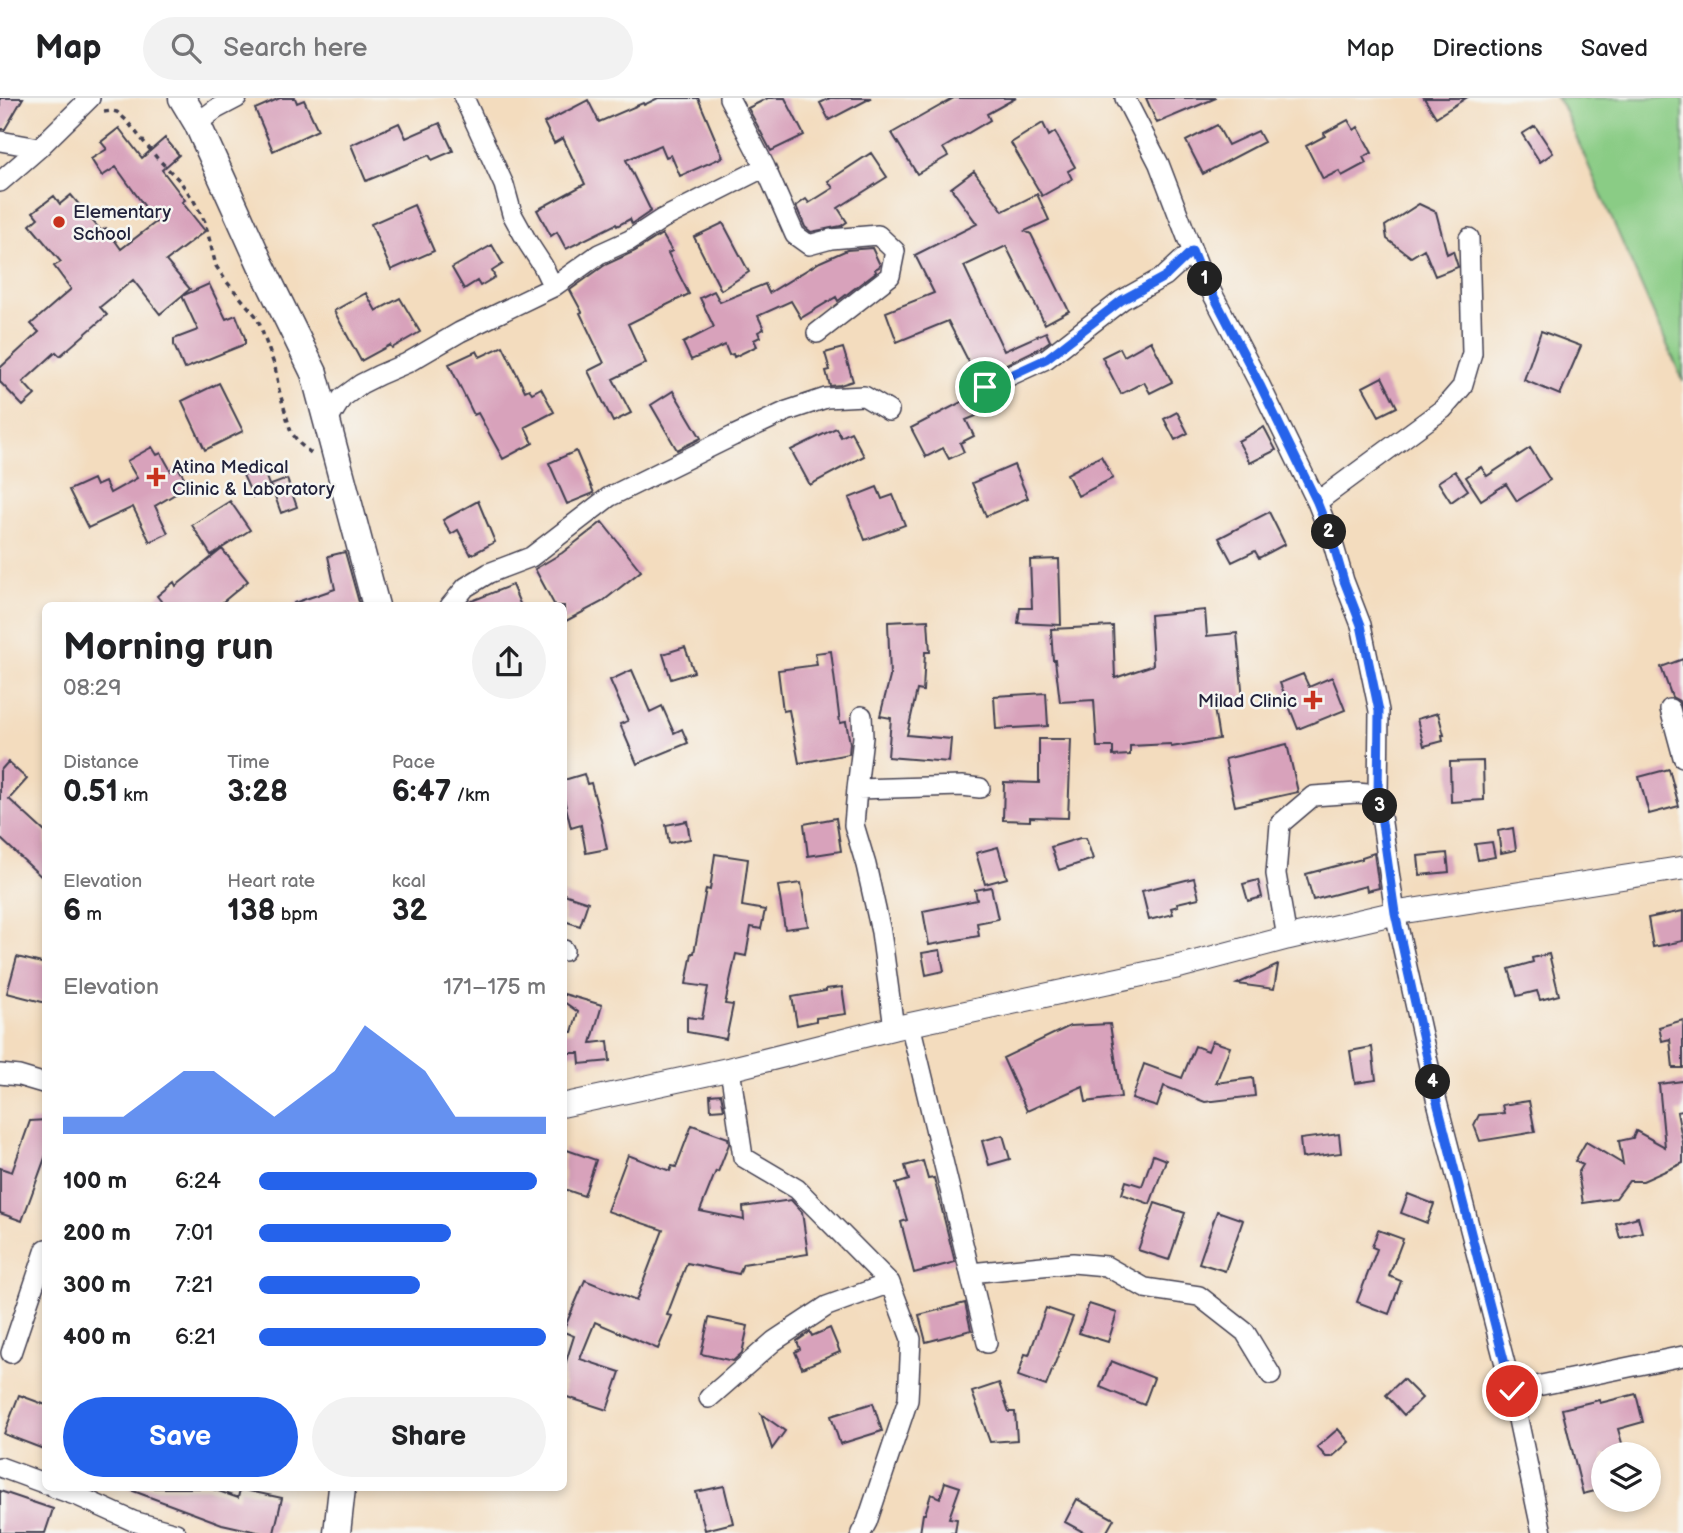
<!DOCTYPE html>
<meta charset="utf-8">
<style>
:root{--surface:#fff;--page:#f2f2f2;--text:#202124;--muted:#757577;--line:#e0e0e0;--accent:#2563eb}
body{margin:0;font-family:"Balsamiq Sans",sans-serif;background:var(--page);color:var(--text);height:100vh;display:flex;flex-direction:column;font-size:26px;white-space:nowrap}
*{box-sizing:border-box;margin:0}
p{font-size:23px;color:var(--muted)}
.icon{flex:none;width:38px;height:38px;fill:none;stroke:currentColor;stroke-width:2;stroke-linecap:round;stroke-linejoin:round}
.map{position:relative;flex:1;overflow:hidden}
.panel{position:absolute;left:42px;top:504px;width:525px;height:889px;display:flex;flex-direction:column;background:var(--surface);border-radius:10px;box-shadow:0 4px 10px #0003}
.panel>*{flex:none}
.controls{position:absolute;left:1591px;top:1344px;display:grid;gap:14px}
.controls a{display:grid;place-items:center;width:70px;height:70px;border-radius:50%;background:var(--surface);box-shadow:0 4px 10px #0003;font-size:35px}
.pin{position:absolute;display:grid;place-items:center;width:60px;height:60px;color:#fff;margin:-30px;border:4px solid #fff;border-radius:50%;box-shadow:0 2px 7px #0007}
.km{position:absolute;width:35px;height:35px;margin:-18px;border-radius:50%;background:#222;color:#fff;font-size:19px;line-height:35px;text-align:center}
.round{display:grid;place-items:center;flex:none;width:74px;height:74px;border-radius:37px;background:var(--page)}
.head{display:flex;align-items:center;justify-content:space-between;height:119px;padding:0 21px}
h1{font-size:38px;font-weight:600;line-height:52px}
.metrics{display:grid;grid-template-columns:repeat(3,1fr);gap:10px;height:119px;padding:7px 21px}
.metrics div{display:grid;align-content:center}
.metrics b{font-size:30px;font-weight:600}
.metrics small{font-size:19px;font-weight:400}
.metrics p{font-size:19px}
.chart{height:196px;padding:14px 21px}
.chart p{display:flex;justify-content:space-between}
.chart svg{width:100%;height:126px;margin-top:7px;fill:var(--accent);opacity:.7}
.button{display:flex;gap:14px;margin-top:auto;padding:14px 21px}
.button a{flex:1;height:80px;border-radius:42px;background:var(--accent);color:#fff;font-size:28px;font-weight:600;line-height:80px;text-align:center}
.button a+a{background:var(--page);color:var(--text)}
ul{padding:0 21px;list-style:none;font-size:23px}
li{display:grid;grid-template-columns:112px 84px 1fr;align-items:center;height:52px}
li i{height:18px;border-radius:9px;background:var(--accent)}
header{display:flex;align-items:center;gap:42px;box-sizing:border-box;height:98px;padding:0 35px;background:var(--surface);border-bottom:2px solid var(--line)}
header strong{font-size:33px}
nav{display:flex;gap:38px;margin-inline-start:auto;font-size:24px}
.search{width:490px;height:63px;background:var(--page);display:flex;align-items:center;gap:18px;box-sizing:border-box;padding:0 24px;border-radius:38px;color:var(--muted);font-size:26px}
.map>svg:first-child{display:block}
.green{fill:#8acc85;stroke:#567760;stroke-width:2}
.building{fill:#d8a2bb}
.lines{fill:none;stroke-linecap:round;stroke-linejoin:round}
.minor-casing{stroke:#413e4f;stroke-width:22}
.tertiary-casing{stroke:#413e4f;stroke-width:25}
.secondary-casing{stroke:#413e4f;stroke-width:29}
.path{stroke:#413e4f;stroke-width:3.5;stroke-dasharray:5 5;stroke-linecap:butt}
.minor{stroke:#fff;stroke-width:19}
.tertiary{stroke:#fff;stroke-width:23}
.secondary{stroke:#fff;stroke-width:26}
.route-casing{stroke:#fff;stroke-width:14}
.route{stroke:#2563eb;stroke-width:9}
.poi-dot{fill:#c8321e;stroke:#f6f6f2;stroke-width:2.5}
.labels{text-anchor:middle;stroke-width:5;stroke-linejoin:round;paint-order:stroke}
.poi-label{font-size:19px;fill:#22223b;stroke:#f6f6f2;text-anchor:start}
</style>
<header>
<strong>Map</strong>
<div class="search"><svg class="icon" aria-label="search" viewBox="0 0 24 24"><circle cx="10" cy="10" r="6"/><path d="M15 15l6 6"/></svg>Search here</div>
<nav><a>Map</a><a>Directions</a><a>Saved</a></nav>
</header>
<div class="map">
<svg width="1683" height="1435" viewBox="0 0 1683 1435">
<rect width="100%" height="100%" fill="#f6f6f2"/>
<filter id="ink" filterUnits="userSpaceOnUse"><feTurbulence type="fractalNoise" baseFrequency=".0143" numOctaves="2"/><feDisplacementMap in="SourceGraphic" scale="14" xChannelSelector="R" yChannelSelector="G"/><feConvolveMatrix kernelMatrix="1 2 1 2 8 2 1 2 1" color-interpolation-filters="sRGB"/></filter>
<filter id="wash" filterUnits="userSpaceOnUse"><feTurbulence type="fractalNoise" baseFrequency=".00686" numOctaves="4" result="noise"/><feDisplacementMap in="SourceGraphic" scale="28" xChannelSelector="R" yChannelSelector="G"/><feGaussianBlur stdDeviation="1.57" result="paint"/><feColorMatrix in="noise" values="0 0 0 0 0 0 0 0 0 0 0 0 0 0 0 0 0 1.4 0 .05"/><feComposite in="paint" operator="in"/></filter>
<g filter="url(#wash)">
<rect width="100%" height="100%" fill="#f3dcbe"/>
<path class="green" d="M1556 0H1683V283L1562 7Z"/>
<g id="blocks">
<path class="building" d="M0 0H23L5 31H0Z
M280 0H295L297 5 304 2 318 32 273 53 255 11Z
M658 0H698L723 59 680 78 671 57 666 59 661 47 626 62 651 113 632 126 630 121 617 128 616 126 566 151 557 134 551 138 537 112 585 86 563 40 554 45 544 25 588 2 599 24 643 5 644 7Z
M768 0H785L804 37 771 53 748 10Z
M830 0H871L829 22 820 5Z
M954 0H1016L987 16 990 22 943 50 948 58 917 76 892 35Z
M1146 0H1216L1157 25Z
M1424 0H1466L1436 19Z
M1348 22 1354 32 1358 29 1372 55 1363 59 1366 65 1342 78 1339 73 1323 81 1306 48 1325 38 1324 35Z
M399 25 406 40 440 25 453 53 432 62 429 57 366 83 351 47Z
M1043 25 1049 38 1055 34 1075 69 1068 73 1072 81 1042 98 1011 45Z
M1217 27 1228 47 1258 33 1264 44 1203 76 1186 43Z
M1535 28 1553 55 1540 64 1522 36Z
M119 30 142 60 165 40 179 57 162 72 185 102 182 104 205 133 166 163 190 191 160 216 133 182 100 209 107 217 60 258 56 254 23 284 35 297 23 308 0 284V270L39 234 31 226 71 191 54 168 61 164 30 127 38 120 33 114 54 98 60 106 71 97 101 133 106 130 121 151 156 124 116 69 102 78 91 61 107 51 101 44Z
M871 55 887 79 838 110 847 124 841 128 811 134 805 129 796 108 806 101 809 105 833 90 828 83Z
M974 73 1003 113 1037 96 1049 122 1025 133 1031 136 1069 213 1045 226 1006 148 964 168 1004 253 1046 234 1050 243 1040 250 977 280 948 223 897 244 886 214 934 195 915 157 977 126 951 90Z
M1419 106 1436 114 1447 156 1453 153 1458 169 1435 178 1424 151 1411 159 1387 141 1385 128Z
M414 107 434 153 391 172 371 126Z
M723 125 749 174 721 192 694 139Z
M662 136 672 153 668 155 689 196 628 226 646 265 613 281 631 315 613 324 588 273 604 265 580 215 582 214 570 192 605 167 635 153Z
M492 147 503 166 492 173 495 179 480 188 477 183 464 191 452 170Z
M872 150 880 167 879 169 875 171 876 174 838 203 836 199 801 220 791 203 758 218 764 231 758 234 760 239 754 242 757 248 734 259 733 256 729 257 725 247 691 262 683 245 714 229 700 200 714 193 720 204 765 186 769 195 820 164 847 152Z
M209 186 226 221 236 217 245 240V246L184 271 174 247V241L198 232 182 198Z
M366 195 376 213 400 200 420 234 392 250 390 247 361 263 334 213Z
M1541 233 1581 248 1560 297 1524 282Z
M1151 243 1172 284 1150 295 1144 284 1121 296 1102 259 1120 250 1124 258Z
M503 248 525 293 529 291 532 295 541 290 554 314 525 329 533 345 503 361 478 315 474 317 449 266 477 253 480 259Z
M843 250 853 283 840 287 830 288 826 273 830 272 825 255Z
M1382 279 1397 309 1379 318 1363 289Z
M219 285 243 333 205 352 182 303Z
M673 293 701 340 677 352 651 307Z
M967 301 976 318 966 322 974 338 960 345 964 354 949 361 943 350 926 359 911 330Z
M1177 314 1188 335 1175 342 1164 321Z
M1264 329 1276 352 1250 365 1238 343Z
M836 330 841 339 851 334 864 358 810 387 791 352Z
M152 349 157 357 161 355 171 373 178 369 189 388 155 408 168 435 150 444 133 409 88 430 69 392 93 381 96 388 105 384 110 395 137 380 127 363Z
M1530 350 1550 382 1517 403 1506 386 1481 402 1466 379 1481 369 1487 378Z
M576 353 594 395 567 406 549 365Z
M1101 358 1113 380 1078 398 1067 376Z
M1014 367 1028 400 986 418 972 385Z
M262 369 271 392 253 399 243 377Z
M1455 373 1468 392 1451 404 1438 384Z
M287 381 297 409 281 415 271 387Z
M877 389 882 401 893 397 905 427 865 442 849 400Z
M230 403 250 432 211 457 192 427Z
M478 403 495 444 471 457 458 432 451 436 443 422Z
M1269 414 1285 446 1259 460 1255 453 1232 464 1219 440Z
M602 424 641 473 602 504 564 524V508H555L535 471 562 455Z
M222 451 248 483 218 508H165L157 498 174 484 176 488Z
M345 454 360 508H295L294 505 335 491 328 458Z
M1059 461 1061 527 1018 525 1020 510H1032L1030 462Z
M512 487 521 508H466L469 504Z
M1205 512 1207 538 1237 535 1243 602 1213 604 1219 641 1171 649 1170 646 1130 648V657L1113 658V649H1097L1094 602 1060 604 1055 562H1053L1051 531 1113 528 1115 580 1153 567 1150 517Z
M928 522 930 554H925L923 593 917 592 907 637 951 641 949 664 888 659 891 620 880 618 890 579 888 524Z
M685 549 694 574 671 581 663 556Z
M831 553 840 625 846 624 850 645 849 656 799 665 789 612 783 613 778 572 817 567 815 555Z
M1683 561V612L1679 603 1672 599 1661 569Z
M632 572 650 614 662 608 674 635 682 631 688 645 637 666 620 626 628 623 610 582Z
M1303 576 1309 589 1332 579 1345 612 1298 631 1280 585Z
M1046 595 1048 628 996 631 994 598Z
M1438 615 1444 637H1442L1443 643 1424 648 1417 621Z
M1039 641H1071L1068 720 1030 719V723L1003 722 1004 684 1039 685Z
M1287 646 1298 694 1235 708 1225 661Z
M1483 663 1484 702 1451 704 1450 664Z
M8 664 27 681 9 701 46 735V783L0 740V673Z
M1669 671 1679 708 1649 716 1639 679Z
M584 676 587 686 591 685 601 722 607 751 586 755 581 727 571 730 564 701V682Z
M836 720 841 753 808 758 804 726Z
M687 723 690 741 669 745 666 727Z
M1513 730 1516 752 1501 755 1498 733Z
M1080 740H1086L1093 761 1059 772 1051 749Z
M1492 744 1495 759 1478 762 1475 746Z
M998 749 1007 780 985 786 976 755Z
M1374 755 1379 790 1367 793 1366 788 1313 802 1306 776 1362 761V759Z
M1447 755 1449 774 1420 777 1418 758Z
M715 756 748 761 742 808 765 812 761 831 751 829 746 858 736 856 725 906 733 907 726 941 687 934V919L702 921 708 889 686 886 692 855H694L706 791 710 792Z
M1194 780 1199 800 1177 805 1178 808 1171 810 1173 816 1149 822 1142 793Z
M1258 782 1262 799 1248 803 1243 786Z
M801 785 808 828 785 831 778 788Z
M991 789 998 821 977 825 979 838 929 847 923 813 977 802 975 792Z
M564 796 588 804 580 828 564 823Z
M1683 813V843L1653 849 1648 820Z
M940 852 944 873 926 877 922 855Z
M1549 856 1559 897 1540 902 1537 893 1517 898 1509 871 1533 864 1532 860Z
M17 859 46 866V905L7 895Z
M1278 867 1274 891 1237 886Z
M842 889 846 916 816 920V923L797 927 792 899 826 893V891Z
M564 896 602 907 591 945 608 943 610 963 580 966 579 955H564V934H572L578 914 564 904Z
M1683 922V970H1673L1670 941 1662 943 1659 929Z
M1110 926 1121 999 1086 1004 1083 988 1027 1013 1003 960 1070 928Z
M1212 943 1230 949 1216 985 1253 980 1255 998 1205 1004 1164 988 1157 1009 1132 1001 1144 966 1182 980 1195 948 1208 953Z
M1372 949 1376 982 1355 985 1350 953Z
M1683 983V1013L1677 1014 1683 1045V1065L1643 1083H1629L1616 1100 1583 1105 1578 1075 1583 1067 1575 1063 1586 1044 1623 1066 1619 1043 1633 1040 1636 1033 1665 1049 1659 986Z
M721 996 724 1011 711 1012 710 997Z
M1529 1003 1535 1034 1480 1043 1474 1027 1479 1017 1504 1015 1502 1007Z
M46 1022V1057L22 1123 0 1115V1070L12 1074 30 1023Z
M692 1027 728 1040 729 1046 718 1074 716 1073 700 1113 744 1122 743 1109 791 1102 802 1114 808 1156 743 1166 739 1176 687 1165 667 1217 672 1218 658 1251 595 1224 580 1261 620 1274 607 1312 564 1298V1270L574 1238 564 1234V1231L585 1182 636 1203 663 1132 607 1113 628 1057 670 1073 672 1068 676 1069Z
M1339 1036 1341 1055 1302 1060 1300 1041Z
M1003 1037 1010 1061 989 1067 982 1043Z
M564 1051 596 1062 584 1098 564 1091Z
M1153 1057 1166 1062 1150 1106 1122 1096 1126 1083 1142 1088Z
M923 1063 928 1081 934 1080 955 1164 914 1175 901 1124 907 1122 896 1086 909 1082 905 1068Z
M1408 1096 1434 1106 1427 1125 1401 1115Z
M1155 1105 1185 1115 1169 1162 1138 1152Z
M1217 1113 1243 1122 1225 1173 1199 1165Z
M1638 1119 1642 1134 1620 1140 1616 1125Z
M1378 1132 1403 1141 1389 1178 1401 1183 1389 1216 1357 1204 1377 1151 1372 1149Z
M965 1205 971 1232 926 1244 919 1217Z
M1089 1206 1117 1215 1108 1244 1079 1235Z
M1046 1210 1073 1219 1046 1288 1018 1278 1025 1256 1029 1257Z
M709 1220 748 1228 742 1255 733 1263 701 1256Z
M830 1230 840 1254 802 1270 795 1254 800 1251 797 1243 810 1234 812 1238Z
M1111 1263 1154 1280 1144 1307 1100 1289Z
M1403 1281 1422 1300 1404 1317 1386 1297Z
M999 1285 1009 1314H1015L1017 1342 990 1344 972 1294Z
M1636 1296 1643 1324 1618 1331 1625 1356H1603V1391L1583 1396 1562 1311 1599 1302 1600 1305Z
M19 1297 46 1307V1352L4 1336Z
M873 1305 882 1333 840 1346 831 1318Z
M761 1316 785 1333 772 1351Z
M1338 1331 1349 1344 1332 1359H1326L1317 1349Z
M945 1384 960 1389 949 1420 957 1421 955 1435H920L923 1416H925L931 1396 940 1400Z
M724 1388 733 1425 705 1432 696 1394Z
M128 1390H210L238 1400 240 1391 282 1400 274 1435H262L222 1426 128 1391Z
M0 1393 53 1411 45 1435H0Z
M1077 1401 1114 1421 1106 1435H1085L1065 1424Z"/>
</g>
</g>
<g filter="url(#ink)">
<use href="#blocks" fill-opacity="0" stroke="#413e4f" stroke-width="2"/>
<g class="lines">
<g class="minor-casing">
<path id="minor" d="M729 0 765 69 795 137 809 147 831 141 878 137 895 153 890 178 817 235
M1125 0 1159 66 1198 168 1260 287 1317 404 1332 442 1344 483 1361 527 1379 613 1378 697 1395 815 1436 1000 1512 1293 1542 1435
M197 25 216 11 237 0
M0 43 39 50
M0 84 39 50 90 0
M553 189 599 156 630 142 662 121 765 69
M985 289 1046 261 1122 202 1165 178 1192 153
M327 324 342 300 361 286 379 277 407 265 460 234 553 189 543 168 528 145 512 116 504 87 464 0
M1317 404 1443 311 1462 289 1472 255 1469 140
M450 508 466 489 489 475 531 459 609 399 733 338 787 313 826 300 864 298 889 313
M1670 611 1683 659
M857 691 863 639 862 618
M1287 840 1276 776 1280 726 1313 698 1357 695 1378 697
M564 852V853
M910 926 987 1245
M894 930 881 834 866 767 854 727 857 691 962 688 980 690
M730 971 743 1059 797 1091 890 1185 911 1241 908 1302 867 1424 861 1435
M0 976 19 978 46 986
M970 1175 1073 1165 1106 1168 1145 1190 1199 1198 1245 1234 1271 1277
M11 1255 46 1151
M1512 1293 1683 1258
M709 1300 774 1243 827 1208 890 1185
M0 1369 46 1386
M55 1390 80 1399 133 1423 176 1435"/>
</g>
<g class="tertiary-casing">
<path id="tertiary" d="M564 1007 730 971 894 930 1181 868 1287 840 1395 815 1683 770"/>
</g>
<g class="secondary-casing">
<path id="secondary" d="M182 0 197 25 261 167 314 275 376 508
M337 1435 342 1390"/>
</g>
<path class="path" d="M104 14 112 13 117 14 126 22 157 60 180 83 194 103 205 124 216 168 226 183 257 219 275 269 279 292 291 334 300 346 311 355"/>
<use href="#minor" class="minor"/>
<use href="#tertiary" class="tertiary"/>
<use href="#secondary" class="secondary"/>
</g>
</g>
<g class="lines" filter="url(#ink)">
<g class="route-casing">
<path id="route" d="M985 289 1046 261 1122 202 1166 178 1192 153 1198 168 1260 287 1317 404 1332 442 1344 483 1361 527 1379 613 1378 697 1395 815 1436 1000 1512 1293"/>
</g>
<use href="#route" class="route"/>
</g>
<g class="poi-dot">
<circle cx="59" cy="124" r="7"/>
<path d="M152.5 368.5h7v7h7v7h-7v7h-7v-7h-7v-7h7z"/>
<path d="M1309.5 591.5h7v7h7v7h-7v7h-7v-7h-7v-7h7z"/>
</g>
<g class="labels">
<g class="poi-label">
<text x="73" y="120">Elementary<tspan x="73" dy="22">School</tspan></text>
<text x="172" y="375">Atina Medical<tspan x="172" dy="22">Clinic &amp; Laboratory</tspan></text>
<text x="1297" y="609" text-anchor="end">Milad Clinic</text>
</g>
</g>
</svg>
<div class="controls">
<a><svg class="icon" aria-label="layers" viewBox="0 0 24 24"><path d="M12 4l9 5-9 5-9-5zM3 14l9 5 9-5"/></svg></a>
</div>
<div class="pin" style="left:985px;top:289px;background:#1e9e55"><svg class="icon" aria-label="arrive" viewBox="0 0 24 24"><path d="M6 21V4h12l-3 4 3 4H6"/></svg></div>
<div class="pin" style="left:1512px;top:1293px;background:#d93025"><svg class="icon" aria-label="check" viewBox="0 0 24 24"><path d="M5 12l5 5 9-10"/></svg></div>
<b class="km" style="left:1205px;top:181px">1</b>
<b class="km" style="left:1329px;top:434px">2</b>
<b class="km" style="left:1380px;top:708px">3</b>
<b class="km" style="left:1433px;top:984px">4</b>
<section class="panel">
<div class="head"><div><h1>Morning run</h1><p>08:29</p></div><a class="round"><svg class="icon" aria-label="share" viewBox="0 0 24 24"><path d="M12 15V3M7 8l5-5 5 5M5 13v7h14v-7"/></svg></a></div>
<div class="metrics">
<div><p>Distance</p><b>0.51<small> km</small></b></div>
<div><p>Time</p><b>3:28</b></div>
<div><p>Pace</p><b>6:47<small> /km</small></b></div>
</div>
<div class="metrics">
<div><p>Elevation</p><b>6<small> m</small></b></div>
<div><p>Heart rate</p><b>138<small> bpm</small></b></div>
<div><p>kcal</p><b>32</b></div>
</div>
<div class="chart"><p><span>Elevation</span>171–175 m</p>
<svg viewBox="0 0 160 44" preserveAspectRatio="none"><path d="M0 44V38L10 38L20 38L30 30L40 22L50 22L60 30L70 38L80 30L90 22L100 6L110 14L120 22L130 38L140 38L150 38L160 38V44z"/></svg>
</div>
<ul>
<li><b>100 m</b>6:24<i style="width:97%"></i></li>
<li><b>200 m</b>7:01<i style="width:67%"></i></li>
<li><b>300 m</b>7:21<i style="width:56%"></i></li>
<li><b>400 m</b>6:21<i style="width:100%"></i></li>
</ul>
<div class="button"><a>Save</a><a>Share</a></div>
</section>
</div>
